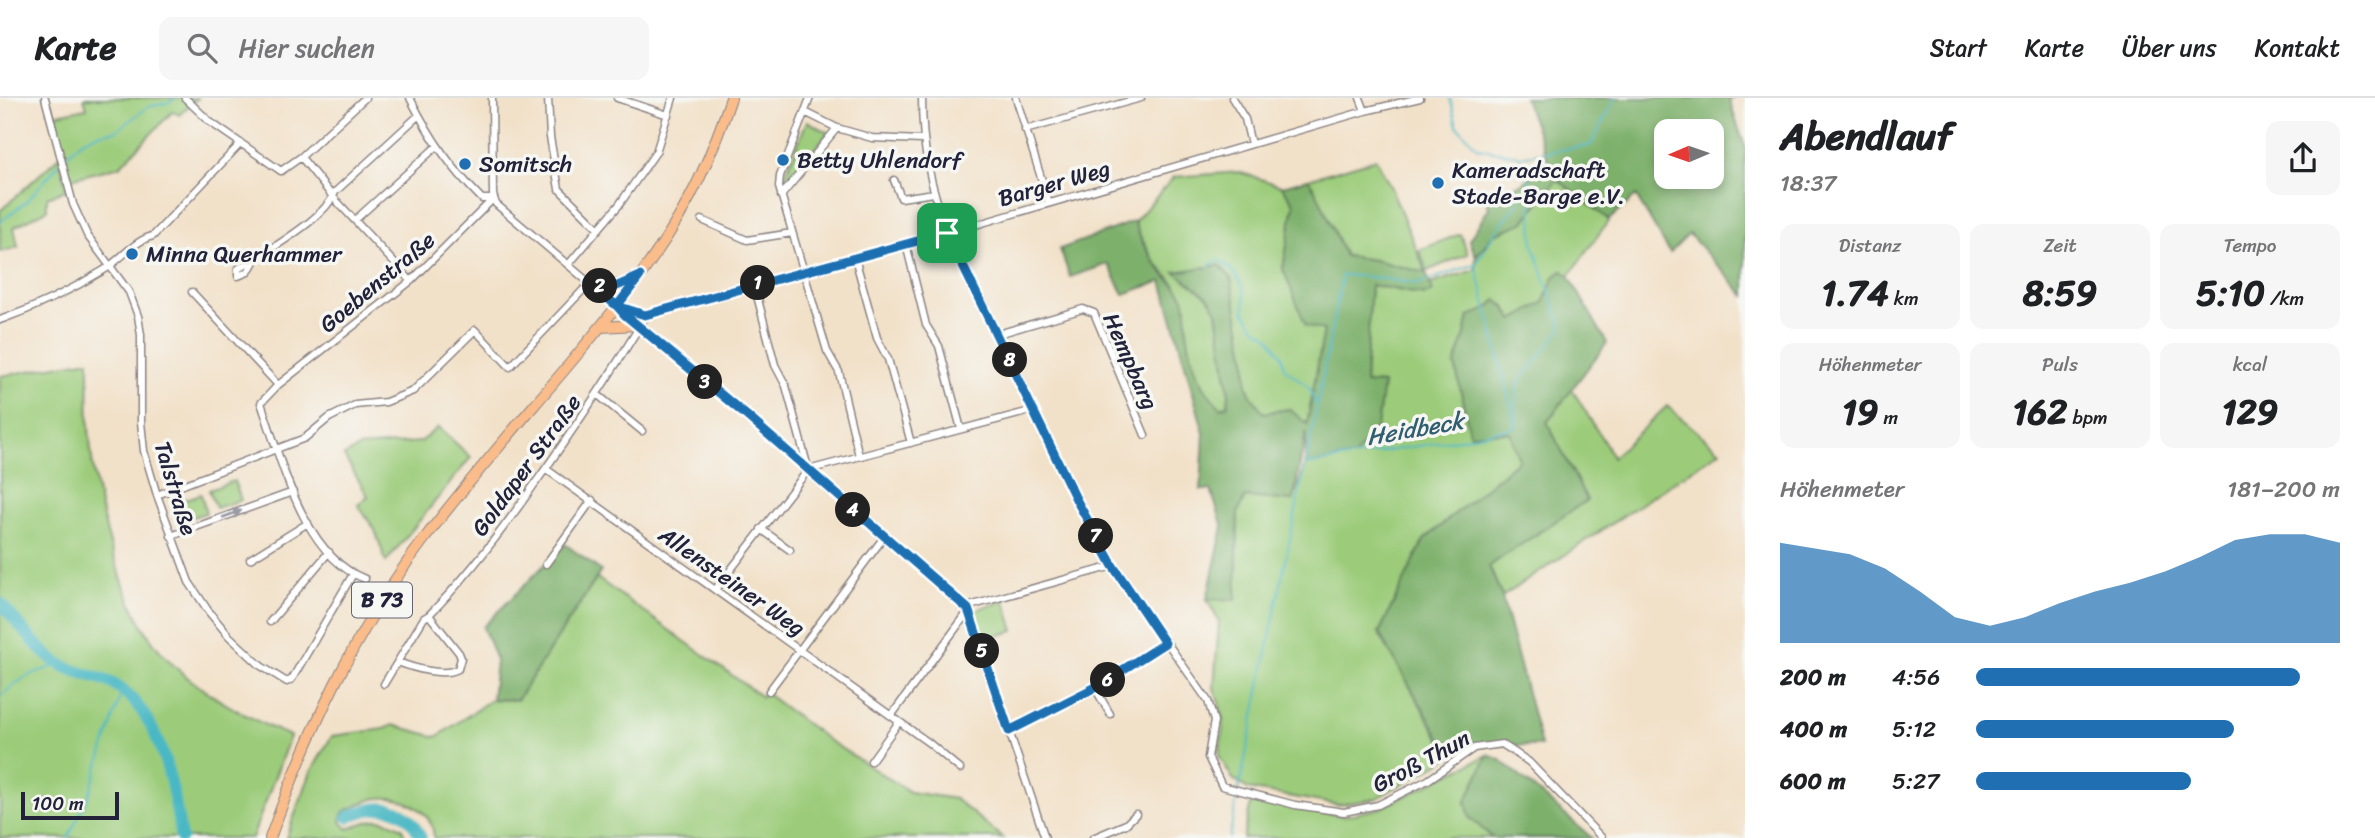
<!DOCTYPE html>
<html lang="de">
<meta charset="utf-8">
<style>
:root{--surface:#fff;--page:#f6f6f6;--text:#202124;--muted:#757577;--line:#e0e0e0;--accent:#1f6fb2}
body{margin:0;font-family:Sriracha,sans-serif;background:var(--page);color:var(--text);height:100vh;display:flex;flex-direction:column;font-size:26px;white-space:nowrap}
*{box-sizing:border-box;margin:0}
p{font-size:23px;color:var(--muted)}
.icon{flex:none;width:38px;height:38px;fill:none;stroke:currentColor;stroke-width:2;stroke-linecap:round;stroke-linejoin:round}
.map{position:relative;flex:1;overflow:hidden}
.sheet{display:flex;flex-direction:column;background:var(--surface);width:630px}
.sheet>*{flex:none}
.needle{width:46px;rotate:268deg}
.buttons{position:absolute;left:1654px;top:21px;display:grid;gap:14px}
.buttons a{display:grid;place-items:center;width:70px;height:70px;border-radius:14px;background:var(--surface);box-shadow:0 4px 10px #0003;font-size:35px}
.scale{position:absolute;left:21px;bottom:18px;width:98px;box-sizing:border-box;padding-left:7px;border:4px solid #22223b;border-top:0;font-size:19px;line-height:24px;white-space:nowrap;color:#22223b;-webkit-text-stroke:5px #f6f6f2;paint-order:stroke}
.pin{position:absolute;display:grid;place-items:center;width:60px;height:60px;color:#fff;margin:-30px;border-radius:14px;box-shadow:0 4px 10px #0006}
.km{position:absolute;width:35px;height:35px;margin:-18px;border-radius:50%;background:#222;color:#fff;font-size:19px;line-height:35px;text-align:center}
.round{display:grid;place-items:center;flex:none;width:74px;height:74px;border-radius:14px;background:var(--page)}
.overview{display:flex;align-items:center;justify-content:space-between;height:119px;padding:0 35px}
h1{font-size:38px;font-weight:800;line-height:52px}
.metrics{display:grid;grid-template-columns:repeat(3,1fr);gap:10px;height:119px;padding:7px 35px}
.metrics div{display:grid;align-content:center;border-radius:14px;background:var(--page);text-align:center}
.metrics b{font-size:35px;font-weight:800}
.metrics small{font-size:19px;font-weight:400}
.metrics p{font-size:19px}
.chart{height:196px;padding:14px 35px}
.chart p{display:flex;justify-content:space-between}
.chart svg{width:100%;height:126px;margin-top:7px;fill:var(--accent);opacity:.7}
ul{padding:0 35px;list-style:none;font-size:23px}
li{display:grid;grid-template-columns:112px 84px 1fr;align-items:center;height:52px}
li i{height:18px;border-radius:9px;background:var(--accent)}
header{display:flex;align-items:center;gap:42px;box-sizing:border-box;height:98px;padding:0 35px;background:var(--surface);border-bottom:2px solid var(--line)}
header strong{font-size:33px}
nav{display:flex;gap:38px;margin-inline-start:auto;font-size:24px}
.search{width:490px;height:63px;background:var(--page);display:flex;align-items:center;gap:18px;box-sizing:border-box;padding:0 24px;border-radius:14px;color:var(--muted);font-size:26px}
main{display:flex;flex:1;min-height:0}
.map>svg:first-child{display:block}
.green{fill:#9ccc7a;stroke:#5f775a;stroke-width:2}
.forest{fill:#7db06a;stroke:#506952;stroke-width:2;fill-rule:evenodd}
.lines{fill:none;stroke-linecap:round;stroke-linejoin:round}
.stream{stroke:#4ab8c4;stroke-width:2}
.river{stroke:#4ab8c4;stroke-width:12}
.street-casing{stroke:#8a8282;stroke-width:9}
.primary-casing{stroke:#8a8282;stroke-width:12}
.street{stroke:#fff;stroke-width:6}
.primary{stroke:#f9bc8a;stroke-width:10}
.oneway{fill:#9c9ca7}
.route-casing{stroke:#fff;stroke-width:14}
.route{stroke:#1f6fb2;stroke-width:9}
.poi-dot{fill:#1f6fb2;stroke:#f6f6f2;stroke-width:2.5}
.labels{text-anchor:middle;stroke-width:7;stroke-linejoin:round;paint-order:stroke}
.shield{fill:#f6f6f2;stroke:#626272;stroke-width:2}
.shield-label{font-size:21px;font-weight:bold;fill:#22223b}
.poi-label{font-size:23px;fill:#22223b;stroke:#f6f6f2;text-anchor:start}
.street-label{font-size:23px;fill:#22223b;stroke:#f6f6f2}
.water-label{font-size:24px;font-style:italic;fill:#325e72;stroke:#f6f6f2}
</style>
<header>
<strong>Karte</strong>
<div class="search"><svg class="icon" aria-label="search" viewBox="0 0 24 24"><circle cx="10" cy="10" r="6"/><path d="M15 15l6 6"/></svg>Hier suchen</div>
<nav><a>Start</a><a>Karte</a><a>Über uns</a><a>Kontakt</a></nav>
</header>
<main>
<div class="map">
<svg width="1745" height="740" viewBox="0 0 1745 740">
<rect width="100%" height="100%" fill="#f6f6f2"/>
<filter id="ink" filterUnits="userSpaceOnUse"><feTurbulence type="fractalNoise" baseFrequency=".0143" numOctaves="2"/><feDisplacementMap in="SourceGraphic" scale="14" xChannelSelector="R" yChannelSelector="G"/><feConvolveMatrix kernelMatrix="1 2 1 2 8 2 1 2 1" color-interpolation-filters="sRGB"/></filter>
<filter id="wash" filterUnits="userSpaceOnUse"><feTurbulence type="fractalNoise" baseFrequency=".00686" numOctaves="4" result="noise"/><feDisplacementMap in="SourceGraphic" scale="28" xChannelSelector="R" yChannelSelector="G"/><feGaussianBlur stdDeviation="1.57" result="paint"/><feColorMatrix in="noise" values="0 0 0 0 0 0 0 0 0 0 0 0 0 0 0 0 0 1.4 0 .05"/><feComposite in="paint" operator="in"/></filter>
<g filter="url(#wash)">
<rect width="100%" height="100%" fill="#f2e1c9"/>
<path class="green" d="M84 0H198L179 17 173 13 120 68 70 81 53 17 87 10Z
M807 23 828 34 793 79 788 82 784 80Z
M60 58 66 92 47 99V112L14 129 18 149 0 154V113Z
M1376 61 1392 92 1426 175 1374 162 1345 158C1332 132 1324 104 1308 81Z
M1239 74 1282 88 1294 106 1283 171 1324 232 1307 327 1289 311 1264 315 1250 298 1247 288 1246 262 1231 181 1208 199 1217 213 1229 296 1228 307 1221 310 1210 299 1195 273 1176 187 1154 163 1136 130 1135 123 1174 79Z
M1557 81 1609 122 1569 178 1563 173 1554 179 1544 205 1513 222 1504 207 1469 218 1464 240 1455 266 1470 335 1510 334 1519 362 1424 442 1379 535 1450 659 1375 701 1338 707 1248 691 1233 681 1219 658 1224 621 1214 590 1219 524 1207 501 1236 502 1238 414 1244 399 1293 403 1305 367 1355 358 1383 286 1365 285 1371 187 1424 197 1432 194 1430 186 1475 172 1476 158 1494 136 1523 125Z
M1460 136 1468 156 1427 173 1419 152Z
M89 262C89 288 87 316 90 342 95 403 121 508 161 554 195 593 244 618 290 638L252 740H0V278Z
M1572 291 1613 359 1667 308 1720 353 1502 499 1489 468 1587 402 1547 325Z
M438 329 471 359 386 464 375 432 358 407 368 398 344 358 360 349 420 344Z
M234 383 241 402 216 410 209 392Z
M201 396 206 415 179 423 174 405Z
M597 480 762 599 764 594 828 642 910 694 955 701 1003 740H434C433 710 399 696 373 701 363 704 352 710 343 714L341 724 348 731C373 721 378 717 402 730L406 740H286L311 674 332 638 384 631 393 627 437 639 492 601 517 602Z
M1005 503 1014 533 981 542 973 518 977 511Z
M1488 657 1466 703 1470 720 1493 740H1243L1252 701 1344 718 1381 710Z"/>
<path class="forest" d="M1524 0H1734L1729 2 1745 49V198L1689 136 1670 155 1636 98 1609 122 1557 81 1523 125 1494 136 1476 158 1469 142 1489 110 1484 98 1522 86 1549 65ZM1666 33H1712V79H1666Z
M1308 81C1324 104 1332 132 1345 158L1374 162 1426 175 1433 194 1424 197 1371 187 1365 285 1383 286 1377 329 1355 358 1305 367 1306 334 1293 403 1245 399 1238 414 1236 502 1207 501 1223 429 1211 392H1201L1204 335 1162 183 1124 196 1108 166 1070 179 1060 151 1135 123C1137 140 1152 162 1163 175 1170 184 1179 189 1184 200 1187 209 1186 222 1187 232 1190 262 1199 289 1221 310L1228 307 1229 296 1217 213 1208 199 1175 174 1220 167 1231 180 1246 262 1247 288 1251 298 1264 315 1289 311 1307 326 1324 232 1306 228 1283 171 1294 106 1282 88Z
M1563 173 1569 178 1607 245 1547 324 1587 402 1489 468 1502 499 1541 648 1443 645 1379 535 1424 442 1519 362 1510 334 1470 336 1455 266 1464 240 1469 218 1486 212 1496 202 1503 207 1513 222 1543 205 1554 179Z
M565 446 601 473 517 602 492 601 496 562 483 529Z
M1488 657 1501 662 1592 740H1493L1470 720 1466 703Z"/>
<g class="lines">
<path class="stream" d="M67 57 82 43 97 36 116 33 148 9 167 5 176 0
M1520 58 1591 47 1615 0
M0 124 26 104 59 66
M1476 167 1515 325
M1209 168 1218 161C1237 174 1248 189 1244 213L1255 229 1269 239 1276 249 1282 258 1284 270 1309 289 1315 305
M1306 365 1342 177 1371 179 1418 186 1476 166 1494 136 1531 88
M0 599C20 580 34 573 61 567
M68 740 89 697 122 593
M1229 740 1305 367 1459 341 1516 329 1517 287 1562 230 1533 146 1531 88 1519 58 1478 50 1457 28 1450 0"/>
<path class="river" d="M0 505C17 523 36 550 55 563 73 576 97 576 115 587 161 615 174 691 181 740
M348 719C380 705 406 705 421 740"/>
</g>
</g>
<g filter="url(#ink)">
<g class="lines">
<g class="street-casing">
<path id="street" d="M45 0 73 106 87 137 129 194 138 218 141 237V324L144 353 157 397 189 484 209 514 229 538 261 568 287 584 292 581 353 476
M185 0 210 24 281 73 301 59 365 0
M410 0C431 41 450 69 482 101H493
M492 0 493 97 496 106 747 318 968 511 1045 740
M548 0 550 39 559 91 599 131
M617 0 668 17
M810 0 780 78 779 89 827 253 839 274 859 358
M922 0C922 50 930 88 948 135L1078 403 1113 468 1208 603 1214 623 1208 659 1222 688 1295 707 1344 714 1378 707 1428 682 1474 650 1502 646 1529 664 1602 740
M1016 0 1049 105
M1232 0 1245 21 1251 46
M1360 0 1365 13
M805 14 837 30 872 40 922 42
M1025 32 1141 0
M301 59 333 99 411 183
M894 82 901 100 934 95
M781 98 837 30
M355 122 436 49
M702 122 747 142 792 135
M906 146 926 227 939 248 961 331
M855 160 877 240 888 261 911 345
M568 167 619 107 656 54 673 0
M238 178V171L250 163 255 162C277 146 326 119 335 94L419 17
M238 178 248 174 255 162
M754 186 775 267 786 288 808 370
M192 194 278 287 261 305C281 361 303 458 365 481
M619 209 641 217 647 216 948 135 1365 13 1420 0
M0 222C37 209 70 193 104 172 120 162 135 142 153 138L241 45
M998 236 1083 211 1094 215 1145 337
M278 287 411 183 493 101
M598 297 642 333
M546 371 929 645 960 671
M808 372 1034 312
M157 397 305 340 329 320 355 307 386 304 413 293 475 232 510 269 584 191
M761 431 790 452
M171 438 293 394
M250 461 308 425
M546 466 592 402
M715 492 808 372
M429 517C469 477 502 433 534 387 574 331 612 275 647 216
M270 524 329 454
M384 586 424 520 429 517 459 555 461 560 458 571C443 579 413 570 398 564
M1095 590 1110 616
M769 593 884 439
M891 618 973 507 1113 468
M1009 633 1095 590 1165 545
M871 663 899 624
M1093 740 1126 726 1136 716"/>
</g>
<g class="primary-casing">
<path id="primary" d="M589 185C608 191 619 188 636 180
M601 229 637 227
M270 740C308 635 354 534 422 444 470 380 525 319 577 257 623 202 670 144 700 79 712 53 722 27 731 0"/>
</g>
<use href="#street" class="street"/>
<use href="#primary" class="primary"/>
</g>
<defs><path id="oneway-solid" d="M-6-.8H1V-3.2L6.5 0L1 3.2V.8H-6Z" transform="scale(1.75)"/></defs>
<use class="oneway" href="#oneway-solid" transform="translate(232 416) rotate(-20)"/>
</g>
<g class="lines" filter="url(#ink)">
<g class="route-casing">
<path id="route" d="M947 135 645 217 617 208 589 185 615 189 640 178 617 208 625 217 747 318 968 511 1009 633 1094 590 1165 545 1113 468 1077 403 947 135"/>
</g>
<use href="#route" class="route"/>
</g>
<g class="poi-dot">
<circle cx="783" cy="62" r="7"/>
<circle cx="465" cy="66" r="7"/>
<circle cx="1438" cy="85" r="7"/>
<circle cx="132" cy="156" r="7"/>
</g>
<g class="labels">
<rect class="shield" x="352" y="484.5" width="60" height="35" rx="5"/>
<g class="shield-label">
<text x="382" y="509">B 73</text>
</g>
<g class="poi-label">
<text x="797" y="70">Betty Uhlendorf</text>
<text x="479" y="74">Somitsch</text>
<text x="1452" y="80">Kameradschaft<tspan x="1452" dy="26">Stade-Barge e.V.</tspan></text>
<text x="146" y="164">Minna Querhammer</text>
</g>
<g class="street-label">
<text transform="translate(1054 85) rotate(-16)" y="8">Barger Weg</text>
<text transform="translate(377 184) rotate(-40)" y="8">Goebenstraße</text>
<text transform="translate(1131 263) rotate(66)" y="8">Hempbarg</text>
<text transform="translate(526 367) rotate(-54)" y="8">Goldaper Straße</text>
<text transform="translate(176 390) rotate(73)" y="8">Talstraße</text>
<text transform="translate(732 483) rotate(35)" y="8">Allensteiner Weg</text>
<text transform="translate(1421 663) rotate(-28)" y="8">Groß Thun</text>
</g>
<g class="water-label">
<text transform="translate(1415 331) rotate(-10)" y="8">Heidbeck</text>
</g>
</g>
</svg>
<div class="buttons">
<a><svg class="needle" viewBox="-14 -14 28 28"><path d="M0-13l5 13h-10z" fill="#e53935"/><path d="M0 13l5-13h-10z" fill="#757577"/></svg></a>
</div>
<div class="scale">100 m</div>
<div class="pin" style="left:947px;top:135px;background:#1e9e55"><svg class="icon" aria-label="arrive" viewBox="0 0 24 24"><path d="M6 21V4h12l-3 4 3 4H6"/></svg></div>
<b class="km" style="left:758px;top:185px">1</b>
<b class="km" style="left:600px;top:188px">2</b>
<b class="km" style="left:705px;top:284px">3</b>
<b class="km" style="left:853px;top:412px">4</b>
<b class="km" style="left:982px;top:553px">5</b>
<b class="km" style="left:1108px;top:582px">6</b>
<b class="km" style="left:1096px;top:438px">7</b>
<b class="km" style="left:1010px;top:262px">8</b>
</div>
<section class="sheet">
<div class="overview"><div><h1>Abendlauf</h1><p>18:37</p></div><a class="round"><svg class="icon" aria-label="share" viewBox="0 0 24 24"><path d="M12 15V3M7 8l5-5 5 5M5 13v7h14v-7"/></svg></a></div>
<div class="metrics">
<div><p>Distanz</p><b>1.74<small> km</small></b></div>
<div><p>Zeit</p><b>8:59</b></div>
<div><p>Tempo</p><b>5:10<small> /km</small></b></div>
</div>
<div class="metrics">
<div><p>Höhenmeter</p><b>19<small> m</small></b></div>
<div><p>Puls</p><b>162<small> bpm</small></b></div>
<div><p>kcal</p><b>129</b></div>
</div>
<div class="chart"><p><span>Höhenmeter</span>181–200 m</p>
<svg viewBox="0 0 160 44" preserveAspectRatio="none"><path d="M0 44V9L10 11L20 13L30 18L40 26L50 35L60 38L70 35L80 30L90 26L100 23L110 19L120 14L130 8L140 6L150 6L160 9V44z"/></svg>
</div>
<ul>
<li><b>200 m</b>4:56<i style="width:89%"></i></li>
<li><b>400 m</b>5:12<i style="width:71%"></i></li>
<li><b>600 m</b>5:27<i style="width:59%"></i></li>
</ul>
</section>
</main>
